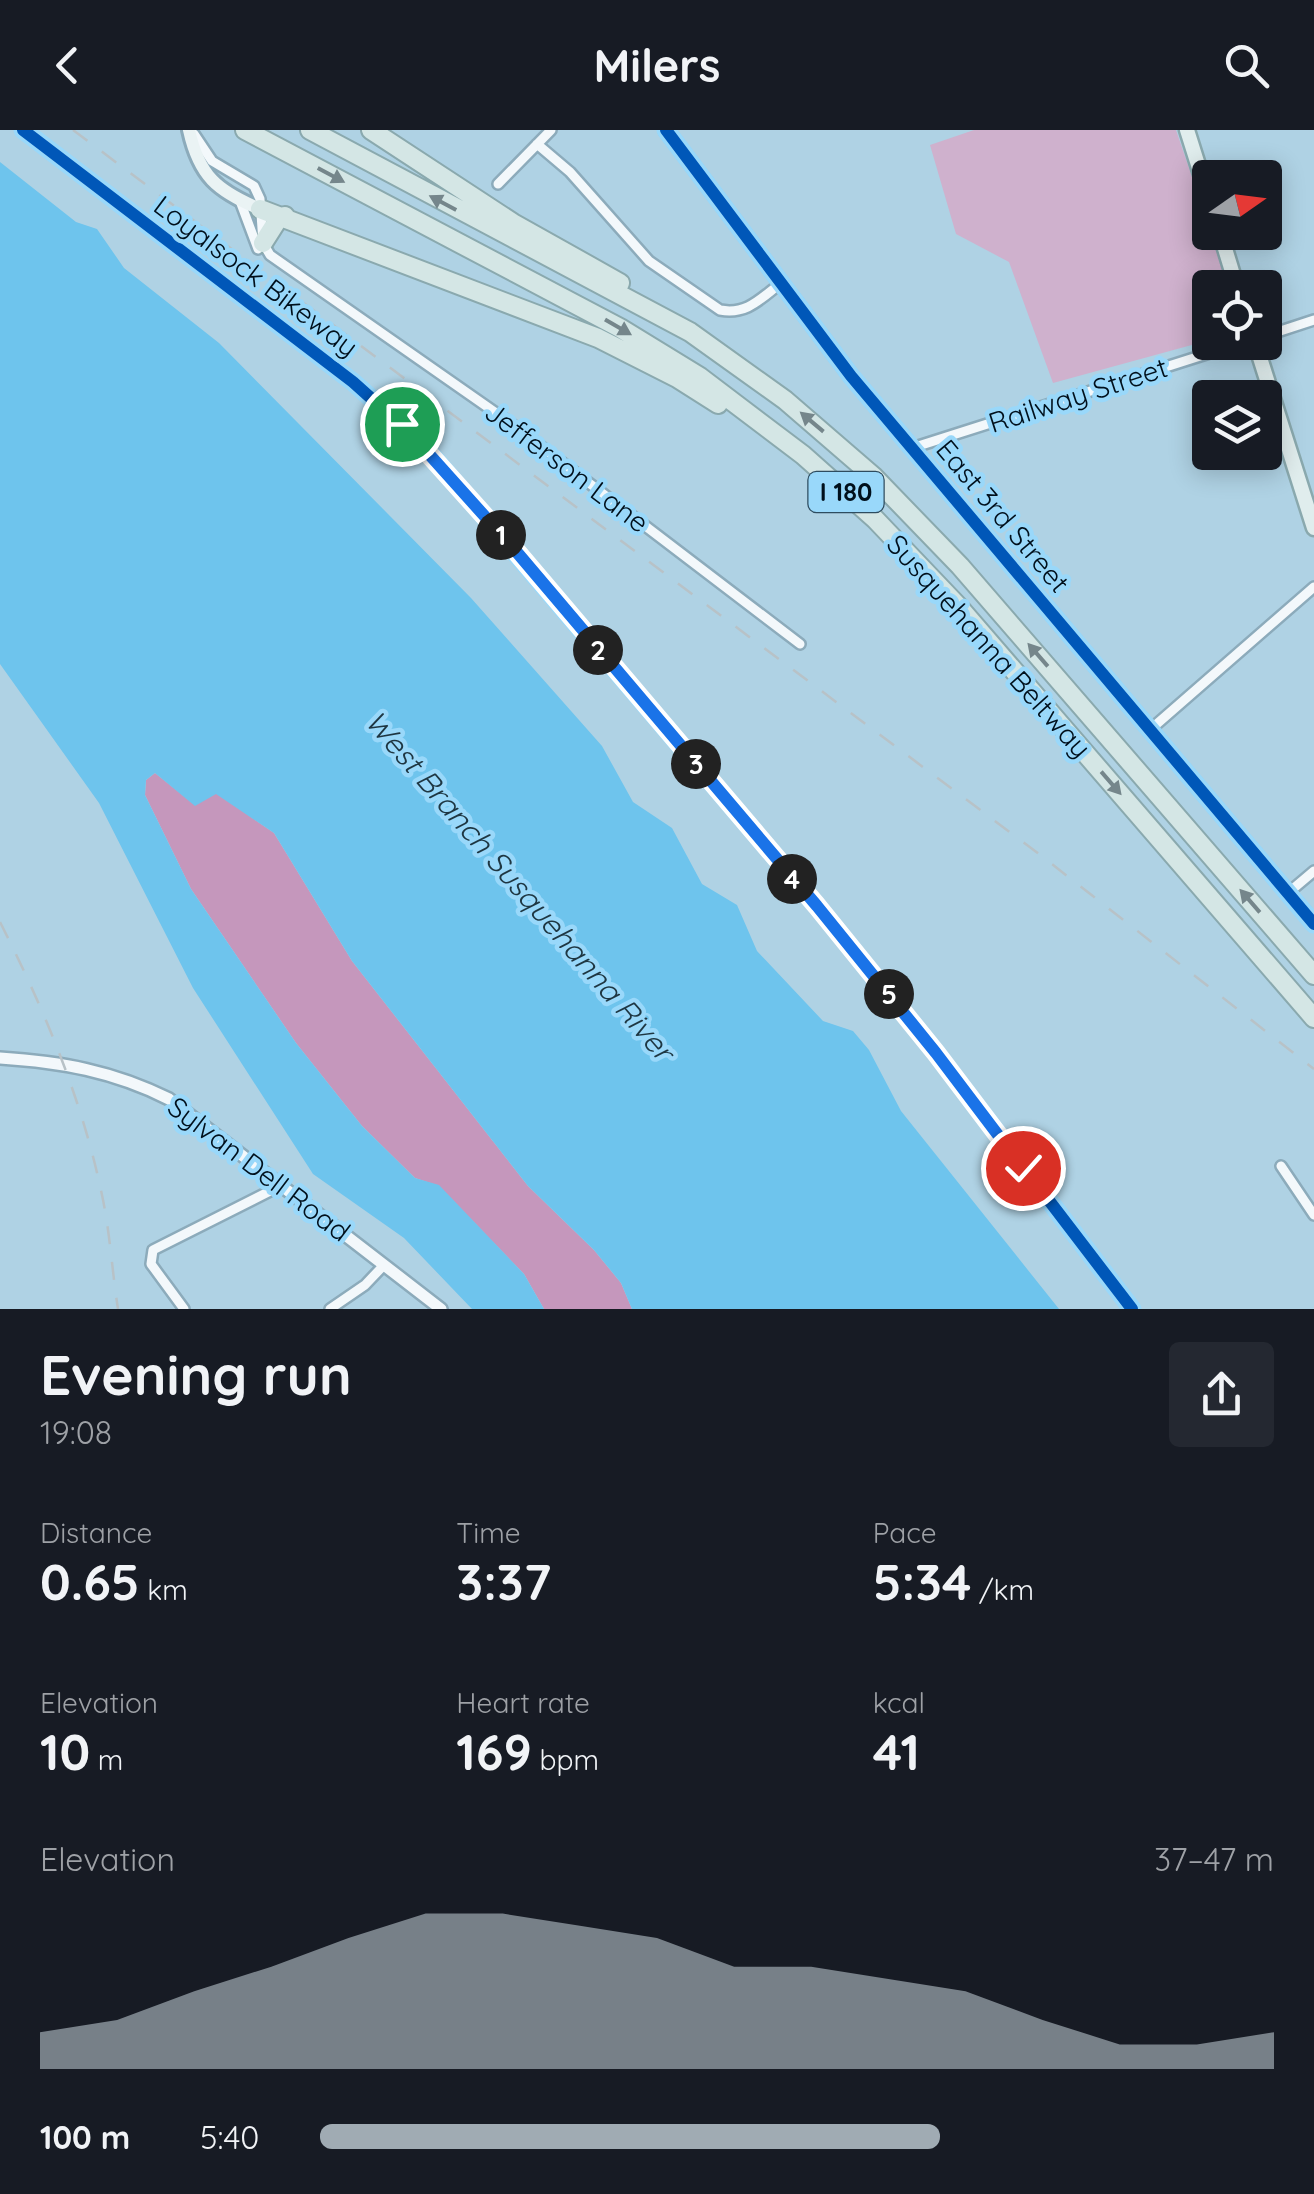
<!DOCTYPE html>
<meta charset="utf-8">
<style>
:root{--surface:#171b24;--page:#242831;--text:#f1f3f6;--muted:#9ea1a6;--accent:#a0abb3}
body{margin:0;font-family:Quicksand,sans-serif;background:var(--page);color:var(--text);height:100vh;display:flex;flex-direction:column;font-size:38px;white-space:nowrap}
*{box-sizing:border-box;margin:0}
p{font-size:32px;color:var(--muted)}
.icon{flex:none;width:55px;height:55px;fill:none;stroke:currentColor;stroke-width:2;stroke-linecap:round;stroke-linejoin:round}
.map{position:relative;height:1179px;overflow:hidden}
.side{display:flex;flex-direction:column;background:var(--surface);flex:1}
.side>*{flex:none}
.needle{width:65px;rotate:76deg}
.tools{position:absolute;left:1192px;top:30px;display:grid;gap:20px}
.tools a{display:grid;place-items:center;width:90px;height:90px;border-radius:10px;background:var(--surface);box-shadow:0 5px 25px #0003;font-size:50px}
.pin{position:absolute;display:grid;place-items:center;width:85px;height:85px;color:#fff;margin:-42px;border:5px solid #fff;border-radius:50%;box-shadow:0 2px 10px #0007}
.km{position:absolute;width:50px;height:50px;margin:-25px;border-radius:50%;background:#222;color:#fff;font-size:28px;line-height:50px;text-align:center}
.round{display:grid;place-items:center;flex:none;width:105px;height:105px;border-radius:10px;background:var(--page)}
.headline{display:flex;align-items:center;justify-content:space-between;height:170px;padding:0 40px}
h1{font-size:55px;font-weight:800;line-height:75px}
.figures{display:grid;grid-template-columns:repeat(3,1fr);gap:15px;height:170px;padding:10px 40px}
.figures div{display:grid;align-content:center}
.figures b{font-size:50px;font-weight:800}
.figures small{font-size:28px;font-weight:400}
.figures p{font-size:28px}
.chart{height:280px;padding:20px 40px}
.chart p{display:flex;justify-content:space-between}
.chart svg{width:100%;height:180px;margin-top:10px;fill:var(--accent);opacity:.7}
ul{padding:0 40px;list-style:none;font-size:32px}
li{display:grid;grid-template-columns:160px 120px 1fr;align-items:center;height:75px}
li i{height:25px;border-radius:12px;background:var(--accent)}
header{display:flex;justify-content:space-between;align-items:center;height:130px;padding:0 40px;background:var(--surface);font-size:45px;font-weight:800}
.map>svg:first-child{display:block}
.green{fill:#cfb1cd}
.forest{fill:#c597bc}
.water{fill:#6ec4ed}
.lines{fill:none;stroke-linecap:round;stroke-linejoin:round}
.minor-casing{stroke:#8cabbb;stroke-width:14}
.tertiary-casing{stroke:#8cabbb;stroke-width:16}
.secondary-casing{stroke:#8cabbb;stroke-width:18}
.primary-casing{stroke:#8aa9ae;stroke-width:19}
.motorway-casing{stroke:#8aa9ae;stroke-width:22}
.minor{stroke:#f3f8fb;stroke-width:9}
.tertiary{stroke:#f3f8fb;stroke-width:11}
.secondary{stroke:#eaf3f4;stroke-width:12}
.primary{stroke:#e0eded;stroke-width:14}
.motorway{stroke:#d4e6e5;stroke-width:18}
.rail{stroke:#b8c2c7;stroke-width:2.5;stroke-dasharray:18 18;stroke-linecap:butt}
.cycleway-casing{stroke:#99d8fa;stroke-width:19}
.cycleway{stroke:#0057b8;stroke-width:12}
.oneway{fill:#75868b}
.route-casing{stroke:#fff;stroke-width:20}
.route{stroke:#1a73e8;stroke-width:12}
.labels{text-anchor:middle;stroke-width:9;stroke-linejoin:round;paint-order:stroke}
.shield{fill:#99d8fa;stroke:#2e4c5f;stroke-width:2.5}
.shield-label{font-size:25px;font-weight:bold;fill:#00101c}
.street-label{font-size:28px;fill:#00101c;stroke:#99d8fa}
.water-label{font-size:30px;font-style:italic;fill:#1e3642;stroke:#99d8fa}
</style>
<header><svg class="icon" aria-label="back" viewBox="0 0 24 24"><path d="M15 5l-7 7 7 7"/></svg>Milers<svg class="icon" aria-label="search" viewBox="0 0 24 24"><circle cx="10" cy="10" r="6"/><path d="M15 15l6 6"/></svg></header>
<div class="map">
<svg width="1314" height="1179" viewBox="0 0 1314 1179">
<rect width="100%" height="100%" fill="#afd2e4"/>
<path class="green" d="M974 0H1176L1230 157 1210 158V210L1053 253 1009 132 956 104 930 15Z"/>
<path class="forest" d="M155 643 195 675 216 663 274 703 352 831 528 1056 594 1120 621 1153 632 1179H544L524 1144 439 1056 415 1048 362 996 296 913 191 759 145 665 146 650Z"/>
<path class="water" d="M0 32 76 92 97 99 124 138 219 213 471 468 602 616 633 672 672 698 702 754 737 775 757 821 823 891 853 901 869 920 901 981 1059 1179H632L621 1153 594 1120 528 1056 352 831 274 703 216 664 195 676 155 643 146 650 145 665 191 759 296 913 362 996 415 1048 439 1055 524 1144 544 1179H472L404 1108 313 1044 193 858 99 673 0 534Z"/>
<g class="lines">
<g class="minor-casing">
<path id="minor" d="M194 4 212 31 254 56 260 69 263 113 270 125 509 292 800 514
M537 14 570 42 649 131 720 180C747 185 760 169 781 153
M498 54 551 0
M240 71 258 119
M1265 206 1314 190
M912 318 1244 212
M1151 599 1314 457
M1288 763 1314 741
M1281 1036 1314 1085
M184 1179 151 1134 153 1120 282 1055
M330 1179 365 1155 384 1135"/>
</g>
<g class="tertiary-casing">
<path id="tertiary" d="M0 928C61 932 113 941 169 969L441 1179"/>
</g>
<g class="secondary-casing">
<path id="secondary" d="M189 0C199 46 217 61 260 79
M666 0 851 246 1314 794"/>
</g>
<g class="primary-casing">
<path id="primary" d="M1187 0 1210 73
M1220 102 1237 158
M1255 212 1314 398"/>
</g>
<g class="motorway-casing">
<path id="motorway" d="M245 0 620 198 700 247 803 325 875 389 958 476 1314 888
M310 0 690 202 785 270 873 346 960 436 1314 845
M371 0 513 93 620 153
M260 79 598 208 677 248 718 274
M263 113 277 91 285 86"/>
</g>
<use href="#minor" class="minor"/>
<use href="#tertiary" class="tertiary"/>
<use href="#secondary" class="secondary"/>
<use href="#primary" class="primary"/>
<use href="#motorway" class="motorway"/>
<path class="rail" d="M73 0 1039 724 1314 939
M0 792C44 879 82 969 102 1065 110 1102 112 1141 118 1179"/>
<g class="cycleway-casing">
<path id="cycleway" d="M23 0 353 252 422 314 817 776 936 923 1132 1179
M666 0 851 246 1314 794"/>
</g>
<use href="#cycleway" class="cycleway"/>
</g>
<defs><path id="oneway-solid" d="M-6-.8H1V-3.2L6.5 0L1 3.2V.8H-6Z" transform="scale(2.5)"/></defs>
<g class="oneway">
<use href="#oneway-solid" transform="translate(331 45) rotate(28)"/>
<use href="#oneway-solid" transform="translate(443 73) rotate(-152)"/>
<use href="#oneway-solid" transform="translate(618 197) rotate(30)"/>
<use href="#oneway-solid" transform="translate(812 292) rotate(-140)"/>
<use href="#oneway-solid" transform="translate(1038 525) rotate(-131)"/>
<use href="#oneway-solid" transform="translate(1111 653) rotate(49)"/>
<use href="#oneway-solid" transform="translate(1250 771) rotate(-131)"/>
</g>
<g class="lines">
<g class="route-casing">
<path id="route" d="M402 294 515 420 817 776 936 923 1023 1038"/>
</g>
<use href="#route" class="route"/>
</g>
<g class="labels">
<rect class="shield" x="808.5" y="342" width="75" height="40" rx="8"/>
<g class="shield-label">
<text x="846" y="371">I 180</text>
</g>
<g class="street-label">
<text transform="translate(256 146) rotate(37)" y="10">Loyalsock Bikeway</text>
<text transform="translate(1078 265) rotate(-18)" y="10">Railway Street</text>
<text transform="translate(567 337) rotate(37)" y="10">Jefferson Lane</text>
<text transform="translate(1003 386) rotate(50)" y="10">East 3rd Street</text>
<text transform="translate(989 516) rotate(48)" y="10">Susquehanna Beltway</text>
<text transform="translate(259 1039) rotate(37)" y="10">Sylvan Dell Road</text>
</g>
<g class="water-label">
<text transform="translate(519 756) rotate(49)" y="10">West Branch Susquehanna River</text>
</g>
</g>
</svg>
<div class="tools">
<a><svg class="needle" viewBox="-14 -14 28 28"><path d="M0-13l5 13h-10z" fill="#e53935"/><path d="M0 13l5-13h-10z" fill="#9ea1a6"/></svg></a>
<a><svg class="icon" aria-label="locate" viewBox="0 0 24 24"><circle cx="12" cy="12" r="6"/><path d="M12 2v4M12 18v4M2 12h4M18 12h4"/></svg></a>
<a><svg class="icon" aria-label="layers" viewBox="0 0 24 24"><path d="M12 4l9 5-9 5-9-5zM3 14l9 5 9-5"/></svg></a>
</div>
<div class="pin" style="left:402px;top:294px;background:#1e9e55"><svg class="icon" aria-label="arrive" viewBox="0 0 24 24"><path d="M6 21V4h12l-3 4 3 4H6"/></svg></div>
<div class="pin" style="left:1023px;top:1038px;background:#d93025"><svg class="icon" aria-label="check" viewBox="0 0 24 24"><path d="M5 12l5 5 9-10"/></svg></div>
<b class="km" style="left:501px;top:405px">1</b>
<b class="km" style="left:598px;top:520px">2</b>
<b class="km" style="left:696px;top:634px">3</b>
<b class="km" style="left:792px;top:749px">4</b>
<b class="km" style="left:889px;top:864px">5</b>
</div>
<section class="side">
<div class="headline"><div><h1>Evening run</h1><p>19:08</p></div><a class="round"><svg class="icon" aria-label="share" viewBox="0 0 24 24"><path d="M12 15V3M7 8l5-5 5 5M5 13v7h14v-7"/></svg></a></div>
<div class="figures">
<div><p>Distance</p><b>0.65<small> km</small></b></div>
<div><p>Time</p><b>3:37</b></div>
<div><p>Pace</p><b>5:34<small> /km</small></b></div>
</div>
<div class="figures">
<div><p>Elevation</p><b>10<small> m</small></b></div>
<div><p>Heart rate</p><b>169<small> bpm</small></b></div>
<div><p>kcal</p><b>41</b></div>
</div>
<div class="chart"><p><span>Elevation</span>37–47 m</p>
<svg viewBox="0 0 160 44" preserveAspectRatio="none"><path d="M0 44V35L10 32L20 25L30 19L40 12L50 6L60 6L70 9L80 12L90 19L100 19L110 22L120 25L130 32L140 38L150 38L160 35V44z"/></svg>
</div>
<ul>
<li><b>100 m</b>5:40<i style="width:65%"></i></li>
</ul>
</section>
